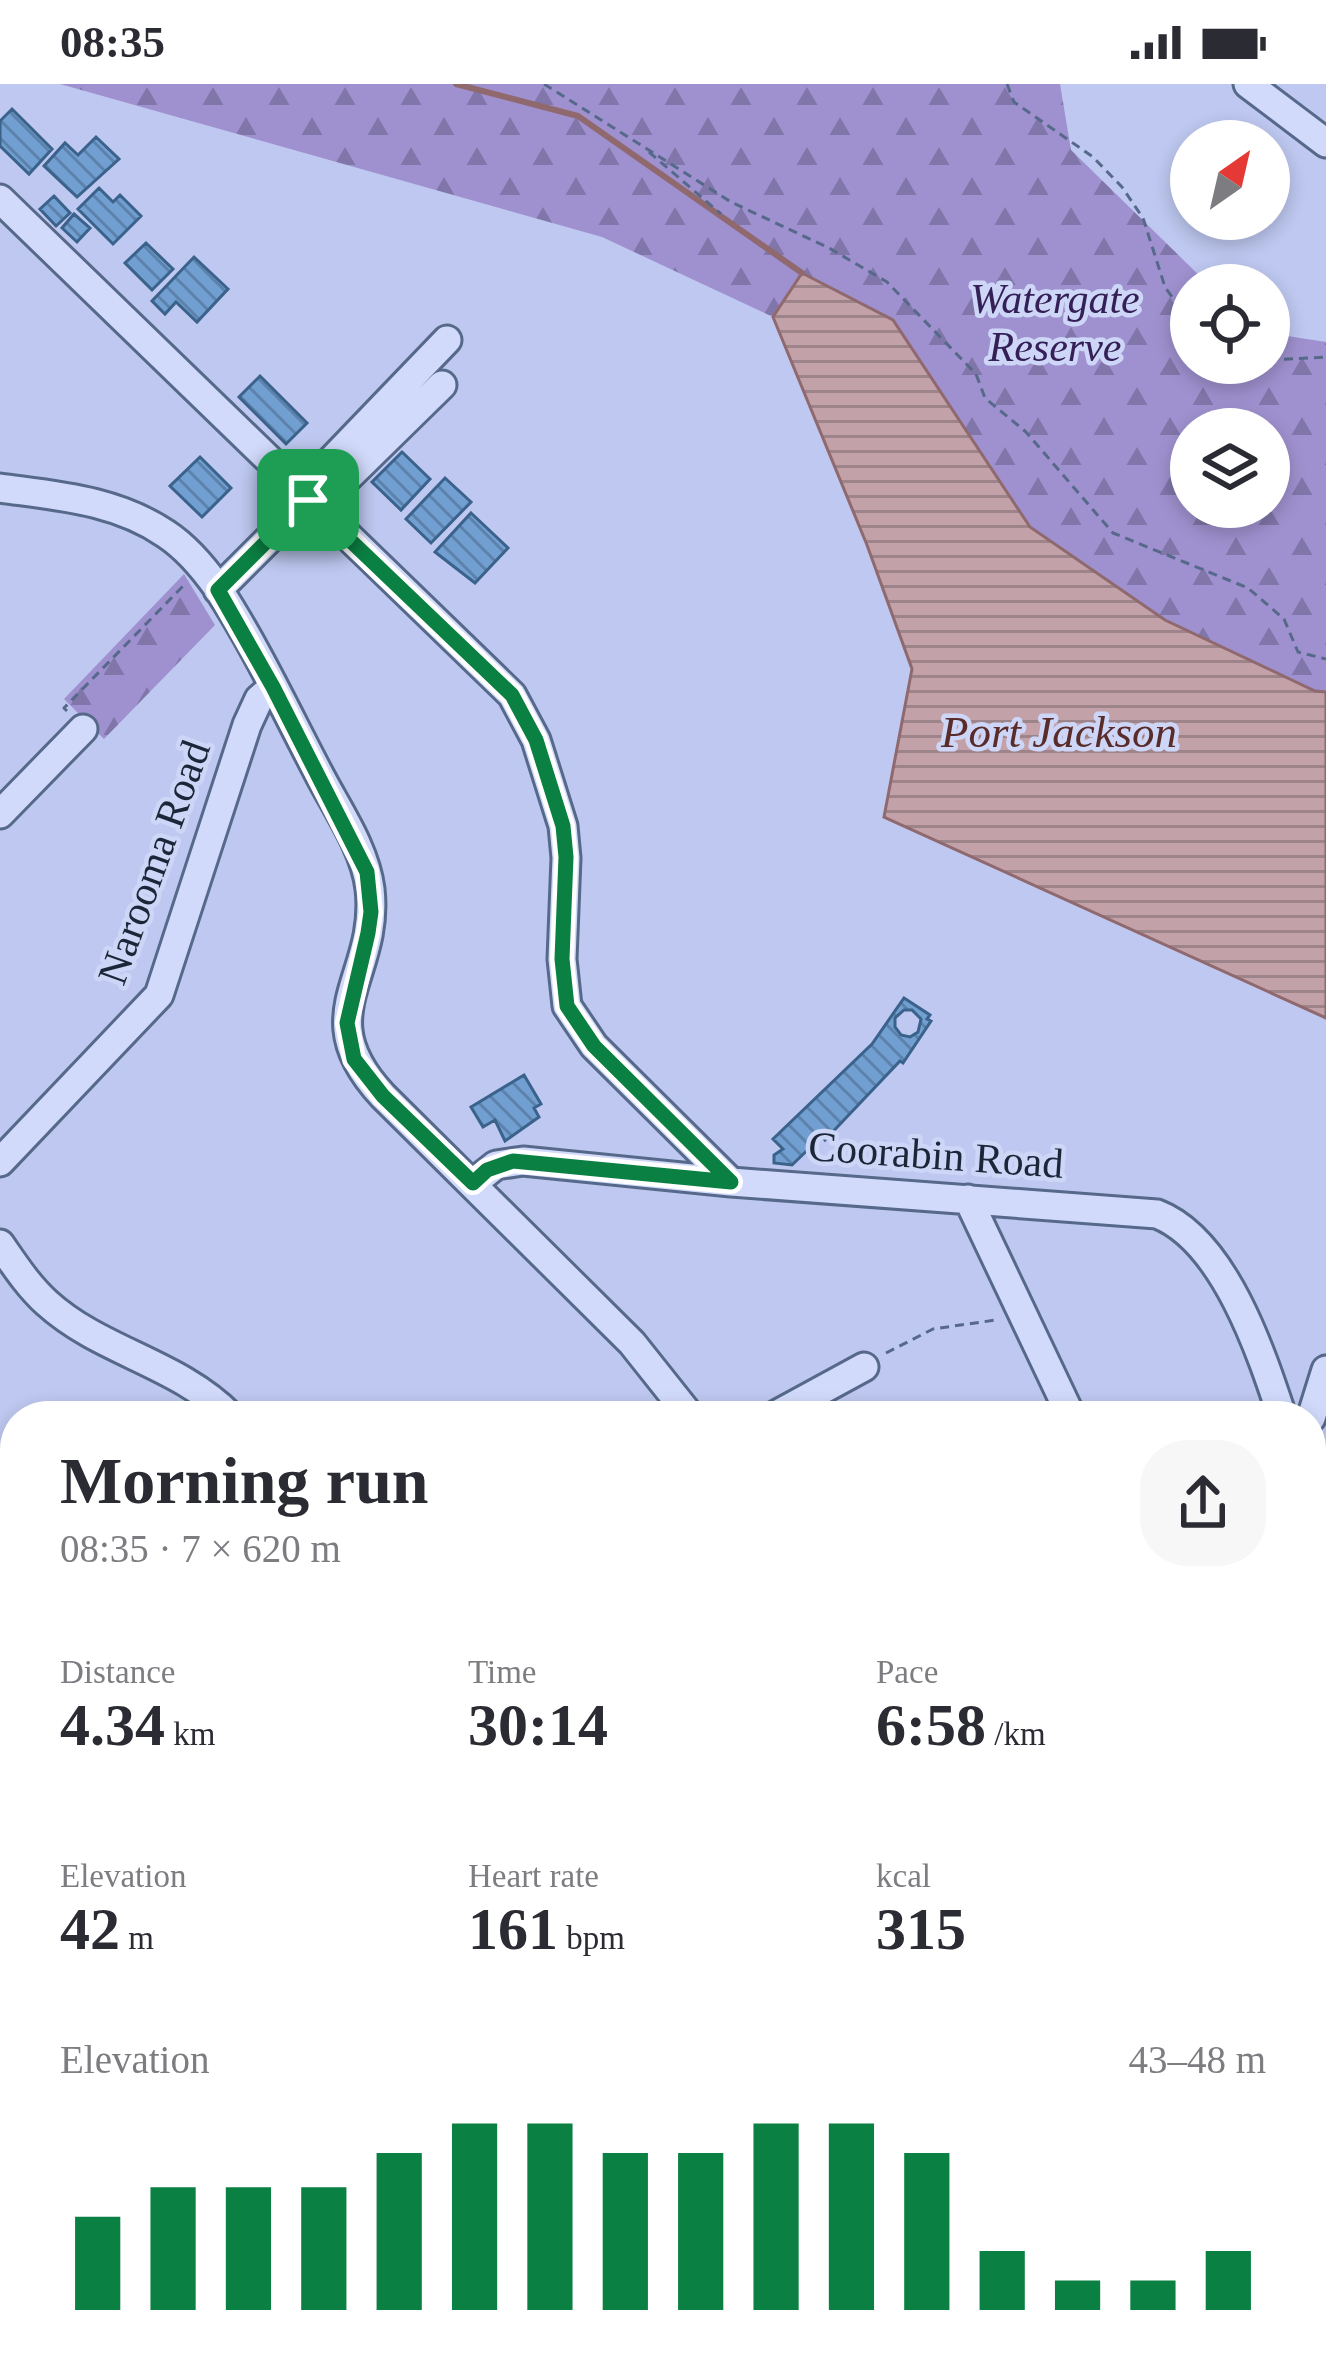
<!DOCTYPE html>
<meta charset="utf-8">
<style>
:root{--surface:#fff;--page:#f7f7f7;--text:#2b2b33;--muted:#7c7c81;--accent:#0b8043}
body{margin:0;font-family:Georgia,serif;background:var(--page);color:var(--text);height:100vh;display:flex;flex-direction:column;font-size:45px;white-space:nowrap}
*{box-sizing:border-box;margin:0}
p{font-size:39px;color:var(--muted)}
.icon{flex:none;width:66px;height:66px;fill:none;stroke:currentColor;stroke-width:2;stroke-linecap:round;stroke-linejoin:round}
.map{position:relative;flex:1;overflow:hidden}
.details{position:absolute;left:0px;top:1317px;width:1326px;height:972px;display:flex;flex-direction:column;background:var(--surface);border-radius:48px 48px 0 0;box-shadow:0 6px 18px #0003}
.details>*{flex:none}
.needle{width:78px;rotate:34deg}
.fabs{position:absolute;left:1170px;top:36px;display:grid;gap:24px}
.fabs a{display:grid;place-items:center;width:120px;height:120px;border-radius:50%;background:var(--surface);box-shadow:0 6px 18px #0003;font-size:60px}
.pin{position:absolute;display:grid;place-items:center;width:102px;height:102px;color:#fff;margin:-51px;border-radius:24px;box-shadow:0 6px 18px #0006}
.round{display:grid;place-items:center;flex:none;width:126px;height:126px;border-radius:48px;background:var(--page)}
.headline{display:flex;align-items:center;justify-content:space-between;height:204px;padding:0 60px}
h1{font-size:66px;font-weight:700;line-height:90px}
.metrics{display:grid;grid-template-columns:repeat(3,1fr);gap:18px;height:204px;padding:12px 60px}
.metrics div{display:grid;align-content:center}
.metrics b{font-size:60px;font-weight:700}
.metrics small{font-size:33px;font-weight:400}
.metrics p{font-size:33px}
.chart{height:336px;padding:24px 60px}
.chart p{display:flex;justify-content:space-between}
.chart svg{width:100%;height:216px;margin-top:12px;stroke:var(--accent);stroke-width:6}
.status{display:flex;justify-content:space-between;align-items:center;height:84px;padding:0 60px;background:var(--surface);direction:ltr}
.status svg{height:33px;fill:currentColor}
.map>svg:first-child{display:block}
.grass{fill:url(#grass-tufts)}
.forest{fill:url(#forest-firs);fill-rule:evenodd}
.water{fill:url(#water-rules);stroke:#90696e;stroke-width:3}
.lines{fill:none;stroke-linecap:round;stroke-linejoin:round}
.stream{stroke:#90696e;stroke-width:6}
.building{fill:url(#building-back-hatch);stroke:#3a628a;stroke-width:3;fill-rule:evenodd}
.minor-casing{stroke:#56698a;stroke-width:33}
.path{stroke:#56698a;stroke-width:3;stroke-dasharray:9 6;stroke-linecap:butt}
.minor{stroke:#d2dafb;stroke-width:27}
.route-casing{stroke:#fff;stroke-width:24}
.route{stroke:#0b8043;stroke-width:15}
.labels{text-anchor:middle;stroke-width:9;stroke-linejoin:round;paint-order:stroke}
.park-label{font-size:42px;font-style:italic;fill:#342056;stroke:#ced6f7}
.street-label{font-size:42px;fill:#1b2738;stroke:#ced6f7}
.water-label{font-size:45px;font-style:italic;fill:#592b29;stroke:#ced6f7}
</style>
<div class="status"><b>08:35</b><svg viewBox="0 0 49 12"><path d="M0 12V9h3v3zM5 12V6h3v6zM10 12V3h3v9zM15 12V0h3v12zM26 1h20v11H26zM47 4h2v5h-2z"/></svg></div>
<div class="map">
<svg width="1326" height="2289" viewBox="0 0 1326 2289">
<defs>
<pattern id="grass-tufts" width="24" height="20" patternUnits="userSpaceOnUse" patternTransform="scale(3)"><rect width="24" height="20" fill="#9f91cf"/><path d="M3 7l-1-3M5 7V3M7 7l1-3M15 17l-1-3M17 17v-4M19 17l1-3" fill="none" stroke="#8176a9"/></pattern>
<pattern id="forest-firs" width="22" height="20" patternUnits="userSpaceOnUse" patternTransform="scale(3)"><rect width="22" height="20" fill="#9f91cf"/><path d="M5 1l3.5 6h-7zM16 11l3.5 6h-7z" fill="#8176a9"/></pattern>
<pattern id="water-rules" width="6" height="5" patternUnits="userSpaceOnUse" patternTransform="scale(3)"><rect width="6" height="5" fill="#c2a2a8"/><path d="M0 2.5h6" fill="none" stroke="#9d848a"/></pattern>
<pattern id="building-back-hatch" width="6" height="6" patternUnits="userSpaceOnUse" patternTransform="scale(3)"><rect width="6" height="6" fill="#719fd1"/><path d="M-1 5l2 2M0 0l6 6M5-1l2 2" fill="none" stroke="#5c82ab"/></pattern>
</defs>
<rect width="100%" height="100%" fill="#bec8f0"/>
<path class="grass" d="M585 2274H887L904 2289H484Z"/>
<path class="forest" d="M60 0H1060L1071 66 1209 201H1191V279H1269V249L1326 258V608H1315L1165 536 1030 443 893 236 802 189 773 233 602 153ZM1191 345H1269V423H1191Z
M184 490 215 541 104 655 64 615Z"/>
<path class="water" d="M802 189 893 236 1030 443 1165 536 1315 607 1326 608V934L884 733 912 585 867 461 773 233Z"/>
<g class="lines">
<path class="stream" d="M456 0 578 32 802 189"/>
</g>
<path class="building" d="M12 25 52 65 29 90 0 62V37Z
M96 53 119 75 77 113 44 82 65 59 78 71Z
M99 104 113 118 120 111 141 132 113 160 78 125Z
M54 112 70 129 56 142 40 125Z
M74 130 90 144 77 158 62 144Z
M146 159 173 185 152 206 125 179Z
M194 173 228 205 197 238 176 218 165 230 152 217Z
M260 292 307 339 286 360 239 313Z
M402 368 430 395 401 426 372 398Z
M200 373 231 404 202 433 170 402Z
M445 394 471 418 431 459 406 435Z
M471 429 508 464 475 499 435 468Z
M904 914 930 931 927 935 931 937 903 979 900 977 825 1056 822 1052 792 1081 774 1079V1071L783 1065 773 1055 872 960ZM904 926H912L921 935 918 948 910 953 901 951 895 943V934Z
M524 991 541 1020 534 1024 539 1033 505 1057 495 1036 483 1043 471 1023Z"/>
<g class="lines">
<g class="minor-casing">
<path id="minor" d="M1248 0 1326 59
M0 115 512 611 536 656 563 742 566 774 562 875 567 922 594 962 731 1098
M0 404C58 412 116 416 166 450 187 464 203 483 217 503 255 561 286 627 318 688 337 725 365 764 370 805 380 893 306 930 383 1012L632 1259 690 1332
M308 416 340 401 442 301
M218 506 308 416 325 383 447 256
M0 730 83 645
M0 1078 159 911 247 641 259 615 273 603
M473 1099 496 1081 523 1077 731 1098 1157 1130C1224 1156 1261 1268 1282 1332
M968 1115 1071 1332
M0 1160C14 1180 28 1202 47 1219 101 1268 178 1279 230 1332
M774 1332 864 1283
M1311 1334 1326 1286
M1311 1470 1324 1540
M0 1543 15 1527
M0 1559 15 1573
M1311 1821 1320 1850
M0 2002 15 2003
M1311 2178 1326 2177
M957 2274 972 2289
M293 2289 385 2274"/>
</g>
<path class="path" d="M544 0 731 118 829 164 887 198 976 290 985 314 1026 348 1113 449 1248 504 1284 535 1298 568 1326 575
M1007 0 1014 18 1093 73 1122 103 1143 134 1165 203 1191 240
M649 68 721 130
M1269 276 1326 273
M67 627 64 624 184 501
M886 1269 933 1245 996 1236
M175 1322 184 1332"/>
<use href="#minor" class="minor"/>
</g>
<g class="lines">
<g class="route-casing">
<path id="route" d="M308 416 512 611 536 656 563 742 566 773 562 875 567 922 594 962 731 1098 513 1077 487 1086 473 1099 383 1012 354 975 347 939 368 849 371 828 367 788 273 603 218 506Z"/>
</g>
<use href="#route" class="route"/>
</g>
<g class="labels">
<g class="park-label">
<text x="1055" y="229">Watergate<tspan x="1055" dy="48">Reserve</tspan></text>
</g>
<g class="street-label">
<text transform="translate(153 778) rotate(-70)" y="15">Narooma Road</text>
<text transform="translate(936 1070) rotate(4)" y="15">Coorabin Road</text>
</g>
<g class="water-label">
<text x="1059" y="663">Port Jackson</text>
</g>
</g>
</svg>
<div class="fabs">
<a><svg class="needle" viewBox="-14 -14 28 28"><path d="M0-13l5 13h-10z" fill="#e53935"/><path d="M0 13l5-13h-10z" fill="#7c7c81"/></svg></a>
<a><svg class="icon" aria-label="locate" viewBox="0 0 24 24"><circle cx="12" cy="12" r="6"/><path d="M12 2v4M12 18v4M2 12h4M18 12h4"/></svg></a>
<a><svg class="icon" aria-label="layers" viewBox="0 0 24 24"><path d="M12 4l9 5-9 5-9-5zM3 14l9 5 9-5"/></svg></a>
</div>
<div class="pin" style="left:308px;top:416px;background:#1e9e55"><svg class="icon" aria-label="arrive" viewBox="0 0 24 24"><path d="M6 21V4h12l-3 4 3 4H6"/></svg></div>
<section class="details">
<div class="headline"><div><h1>Morning run</h1><p>08:35 · 7 × 620 m</p></div><a class="round"><svg class="icon" aria-label="share" viewBox="0 0 24 24"><path d="M12 15V3M7 8l5-5 5 5M5 13v7h14v-7"/></svg></a></div>
<div class="metrics">
<div><p>Distance</p><b>4.34<small> km</small></b></div>
<div><p>Time</p><b>30:14</b></div>
<div><p>Pace</p><b>6:58<small> /km</small></b></div>
</div>
<div class="metrics">
<div><p>Elevation</p><b>42<small> m</small></b></div>
<div><p>Heart rate</p><b>161<small> bpm</small></b></div>
<div><p>kcal</p><b>315</b></div>
</div>
<div class="chart"><p><span>Elevation</span>43–48 m</p>
<svg viewBox="0 0 160 44" preserveAspectRatio="none"><path d="M5 44V25M15 44V19M25 44V19M35 44V19M45 44V12M55 44V6M65 44V6M75 44V12M85 44V12M95 44V6M105 44V6M115 44V12M125 44V32M135 44V38M145 44V38M155 44V32"/></svg>
</div>
</section>
</div>
